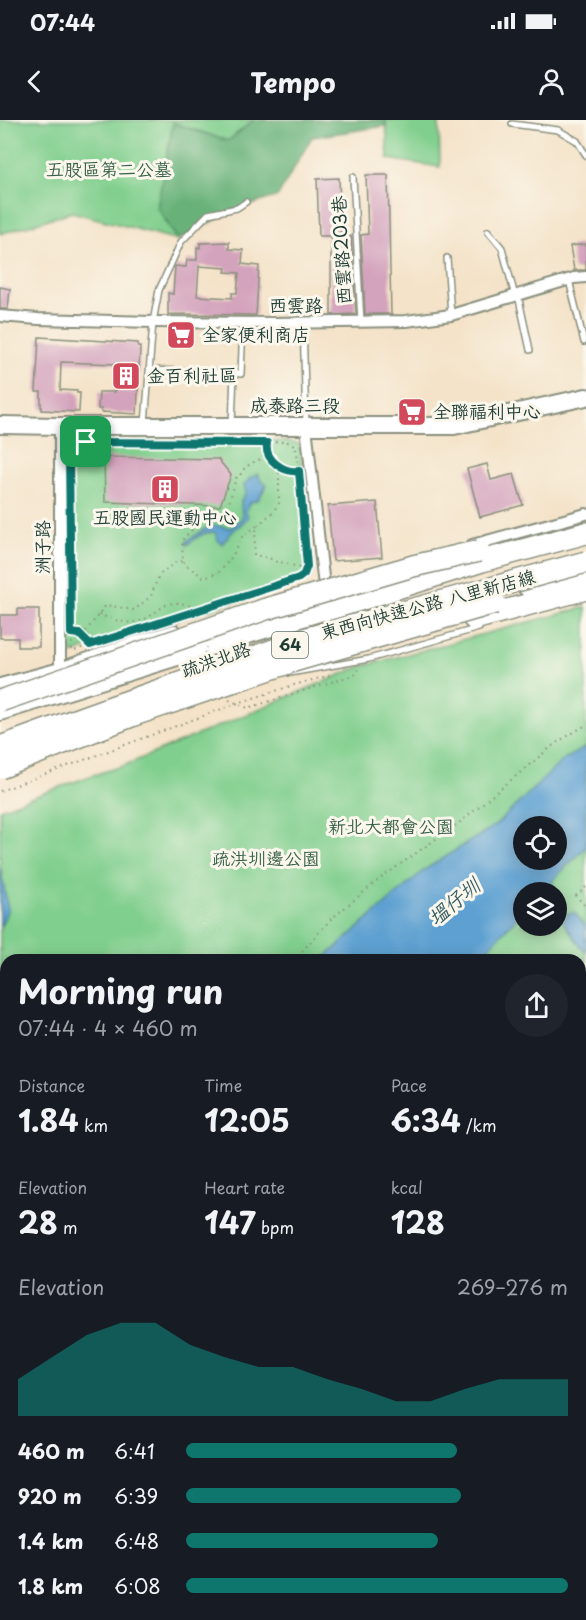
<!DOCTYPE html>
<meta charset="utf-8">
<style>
:root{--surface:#171b24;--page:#20242c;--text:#f1f3f6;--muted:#9ea1a6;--accent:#0f766e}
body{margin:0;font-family:"Playpen Sans","LXGW WenKai TC",sans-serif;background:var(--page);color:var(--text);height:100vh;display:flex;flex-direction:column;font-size:22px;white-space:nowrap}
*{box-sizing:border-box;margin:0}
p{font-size:20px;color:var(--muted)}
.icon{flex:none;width:33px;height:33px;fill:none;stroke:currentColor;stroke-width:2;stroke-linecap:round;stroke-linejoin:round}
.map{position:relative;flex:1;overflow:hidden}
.sheet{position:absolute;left:0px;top:834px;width:586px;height:666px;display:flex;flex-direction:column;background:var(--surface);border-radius:18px 18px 0 0;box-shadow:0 3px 15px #0003}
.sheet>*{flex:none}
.buttons{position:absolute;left:513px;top:696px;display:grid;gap:12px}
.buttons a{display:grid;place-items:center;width:54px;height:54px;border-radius:50%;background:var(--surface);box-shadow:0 3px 15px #0003;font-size:30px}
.pin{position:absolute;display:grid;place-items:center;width:51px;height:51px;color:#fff;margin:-26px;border-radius:12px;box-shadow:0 3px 9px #0006}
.round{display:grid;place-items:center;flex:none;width:63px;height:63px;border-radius:32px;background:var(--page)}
.summary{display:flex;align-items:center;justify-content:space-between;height:102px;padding:0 18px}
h1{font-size:33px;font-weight:700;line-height:45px}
.metrics{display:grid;grid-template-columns:repeat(3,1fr);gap:9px;height:102px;padding:6px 18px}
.metrics div{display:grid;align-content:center}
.metrics b{font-size:30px;font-weight:700}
.metrics small{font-size:16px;font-weight:400}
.metrics p{font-size:16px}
.chart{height:168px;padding:12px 18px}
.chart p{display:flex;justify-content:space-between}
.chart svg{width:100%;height:108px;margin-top:6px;fill:var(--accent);opacity:.7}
ul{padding:0 18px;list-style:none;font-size:20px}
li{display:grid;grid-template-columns:96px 72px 1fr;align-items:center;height:45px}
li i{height:15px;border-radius:8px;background:var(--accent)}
.status{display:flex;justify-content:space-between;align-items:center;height:42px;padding:0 30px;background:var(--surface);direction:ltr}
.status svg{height:16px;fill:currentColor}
header{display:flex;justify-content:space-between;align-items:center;height:78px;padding:0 18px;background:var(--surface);font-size:27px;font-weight:700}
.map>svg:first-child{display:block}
.green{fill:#81cf8e;stroke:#508661;stroke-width:1.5;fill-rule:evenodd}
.forest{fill:#68b279;stroke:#447856;stroke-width:1.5}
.water{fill:#5da0d1;stroke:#3e6e82;stroke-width:1.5;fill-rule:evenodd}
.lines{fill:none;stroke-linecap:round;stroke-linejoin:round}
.stream{stroke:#5da0d1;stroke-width:4}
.building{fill:#d3a2bc;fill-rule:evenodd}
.lane-casing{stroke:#8a907e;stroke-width:8}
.street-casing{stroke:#8a907e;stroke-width:14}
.secondary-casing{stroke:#8a907e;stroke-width:20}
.highway-casing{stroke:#8a907e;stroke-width:24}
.path{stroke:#8a907e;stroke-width:2;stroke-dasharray:1.5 4.5;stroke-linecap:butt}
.lane{stroke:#fff;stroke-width:5}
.street{stroke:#fff;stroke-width:10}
.secondary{stroke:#fff;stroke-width:16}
.highway{stroke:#fff;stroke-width:21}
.highway-bridge-casing{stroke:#8a907e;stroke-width:24;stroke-linecap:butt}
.path-bridge{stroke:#8a907e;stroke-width:2;stroke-dasharray:1.5 4.5;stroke-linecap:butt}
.highway-bridge{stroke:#fff;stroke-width:21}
.route-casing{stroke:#fff;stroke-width:12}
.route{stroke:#0f766e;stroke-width:8}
.labels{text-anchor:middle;stroke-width:6;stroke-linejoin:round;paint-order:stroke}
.shield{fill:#fbf7ec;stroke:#61756b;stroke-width:1.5}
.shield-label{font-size:16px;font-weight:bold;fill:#1f3d34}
.park-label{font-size:18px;fill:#38624a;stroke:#fbf7ec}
.street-label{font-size:18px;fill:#1f3d34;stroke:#fbf7ec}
.poi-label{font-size:18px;fill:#1f3d34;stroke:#fbf7ec;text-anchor:start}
.water-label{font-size:20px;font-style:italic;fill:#325b63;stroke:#fbf7ec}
</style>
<div class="status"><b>07:44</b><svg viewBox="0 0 49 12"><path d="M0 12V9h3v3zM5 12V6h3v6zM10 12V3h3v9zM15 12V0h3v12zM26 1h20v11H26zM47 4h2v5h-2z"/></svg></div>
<header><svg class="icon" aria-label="back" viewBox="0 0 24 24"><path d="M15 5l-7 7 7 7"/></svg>Tempo<svg class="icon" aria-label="person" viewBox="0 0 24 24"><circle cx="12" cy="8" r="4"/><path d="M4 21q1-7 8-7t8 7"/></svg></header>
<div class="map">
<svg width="586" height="1500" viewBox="0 0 586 1500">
<rect width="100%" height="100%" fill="#fbf7ec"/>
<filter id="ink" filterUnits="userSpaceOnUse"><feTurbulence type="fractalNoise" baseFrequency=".0167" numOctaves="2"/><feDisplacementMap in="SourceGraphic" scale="12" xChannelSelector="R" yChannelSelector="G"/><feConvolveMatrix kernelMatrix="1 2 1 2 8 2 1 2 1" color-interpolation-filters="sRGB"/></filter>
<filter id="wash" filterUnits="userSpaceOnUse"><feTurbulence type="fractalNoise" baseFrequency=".008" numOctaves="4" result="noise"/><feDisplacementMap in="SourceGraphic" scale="24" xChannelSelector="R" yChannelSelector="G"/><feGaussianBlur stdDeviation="1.35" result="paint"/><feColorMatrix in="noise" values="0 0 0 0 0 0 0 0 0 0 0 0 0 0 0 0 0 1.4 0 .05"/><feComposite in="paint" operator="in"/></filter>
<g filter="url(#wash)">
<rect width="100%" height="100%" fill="#f4e3c9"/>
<path class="green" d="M0 0H254L228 21 174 3 157 87 178 120 72 92 0 114Z
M386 0H439L440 47 388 39Z
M72 320 286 321 300 324 313 452 308 458 67 535 65 321Z
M586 487V1500H0V689L90 656 123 646 359 547ZM524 706H556V740H524ZM524 772H556V806H524ZM6 840H580V1494H6Z"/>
<path class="forest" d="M254 0H386L385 6 312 17 278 76 227 93 178 120 157 87 173 3 228 21Z"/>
<path class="water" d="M258 354 261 361 267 365 258 380 249 383 246 391 248 398 233 411 222 424 218 420 216 413C204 410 197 418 187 425V421L211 405 230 408 242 398 241 381 246 373 244 365 250 358Z
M586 627V727L552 761 558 776 557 777 556 772H524L523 791 477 840H322L424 750 496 705 564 639ZM524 706H556V740H524Z
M0 746 8 789 0 808Z
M574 792 586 807V832L583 830 563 802 567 794Z
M6 1124V1198L0 1203V1129Z
M586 1156V1227L583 1232 586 1245V1275L580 1258 581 1157Z
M586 1448V1500H430L449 1494H580L581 1450Z"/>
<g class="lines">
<path class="stream" d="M0 1284 6 1302"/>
</g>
<g id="blocks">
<path class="building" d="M366 55H388L391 194H365L361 115 368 114Z
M339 58 341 116H351L356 194 331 195V116H319L317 59Z
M229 122V129L243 130 242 144 259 146 256 195 168 194V173L173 174 175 146 186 147 187 140H197V127L200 128V123ZM199 146 226 148 225 152 239 153 237 173H232V178L197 176Z
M586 124V150H574L570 126Z
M0 167 10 169 8 189H0Z
M39 217 138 223V227H140L137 294 101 292V289H98L99 272H115L116 244 61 242 60 270 77 271V273H80L79 292 42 290V287H41V272H36Z
M104 337 218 339 231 355 220 386 105 382Z
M487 344 491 360 514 354 523 385 480 397 467 349Z
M377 382 382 437 333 441 328 386Z
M18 489H39V527H18V518H0V495H18Z"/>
</g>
</g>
<g filter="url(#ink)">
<use href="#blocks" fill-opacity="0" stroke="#8a907e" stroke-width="1.5"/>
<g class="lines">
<g class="lane-casing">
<path id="lane" d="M512 4 558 10 577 21 586 35
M353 57 361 202
M488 111 502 128 515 176
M447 138 451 195
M569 160 584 222
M518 175 530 230
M303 203 306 304
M149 250 234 253
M145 304 153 202 159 170 181 122 208 94 237 88 246 82
M232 305 234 253 241 254 243 203
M290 553 369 539 479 508"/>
</g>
<g class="street-casing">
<path id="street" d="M0 196 38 199 153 202 275 203 406 201 451 195 574 158 586 157
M60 306V548
M306 306 324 466
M472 425 586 394
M0 564 60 548 134 522 174 510"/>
</g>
<g class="secondary-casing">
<path id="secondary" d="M0 305 60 306H454L586 277
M527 468 586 454
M0 592 338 487
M580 1344 586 1342
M580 1364 586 1362
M122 1500 140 1494
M181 1500 199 1494"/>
</g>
<g class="highway-casing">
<path id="highway" d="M328 490 482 441 586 413
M474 499 586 469"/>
</g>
<path class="path" d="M77 322H289L294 325 297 332 306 436C307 446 307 451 299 458L72 531 69 330 72 325Z
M267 323C265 340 284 353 299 351
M284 349 279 353V383L273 392 257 406 255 418 254 435 269 438 277 442 286 443 306 450
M257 406 242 417 233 435 221 451 205 458 187 446 183 441 182 420 203 399 223 397 229 383 236 358 240 356C244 344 258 340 269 337
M71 513 79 514 90 525
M82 516 106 485 134 490 151 476 159 455 176 442 183 441
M0 671 241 582 294 565 331 555
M586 767 576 776 586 787
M294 840 331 799 381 758 460 702 556 623 586 605
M0 1062 6 1058
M580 1409 586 1407
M77 1500 95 1494
M339 1500 357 1494"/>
<use href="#lane" class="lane"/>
<use href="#street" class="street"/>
<use href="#secondary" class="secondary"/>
<use href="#highway" class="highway"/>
<g class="highway-bridge-casing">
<path id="highway-bridge" d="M0 581 266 489 413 446 479 431
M0 627 91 594 308 518 586 442
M0 648 134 595 294 541 495 483"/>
</g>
<path class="path-bridge" d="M99 494C109 499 125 504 136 502 158 498 161 476 188 485 195 488 199 489 203 495
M205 539 204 535 207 527
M229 580 248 588 357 554 358 548"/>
<use href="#highway-bridge" class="highway-bridge"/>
</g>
</g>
<g class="lines" filter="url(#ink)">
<g class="route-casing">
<path id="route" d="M77 322 267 323C264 340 284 353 299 351L307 446 304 454 299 458 90 525 79 514 71 513 69 330 72 325Z"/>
</g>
<use href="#route" class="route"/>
</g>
<defs>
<g id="supermarket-square" transform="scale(1.5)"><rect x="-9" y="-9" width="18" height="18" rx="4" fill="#d1495b" stroke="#fbf7ec"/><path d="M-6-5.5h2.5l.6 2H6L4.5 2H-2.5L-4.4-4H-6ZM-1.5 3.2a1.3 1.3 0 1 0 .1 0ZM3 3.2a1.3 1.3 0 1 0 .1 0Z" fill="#fff"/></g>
<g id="building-square" transform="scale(1.5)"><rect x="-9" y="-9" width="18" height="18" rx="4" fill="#d1495b" stroke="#fbf7ec"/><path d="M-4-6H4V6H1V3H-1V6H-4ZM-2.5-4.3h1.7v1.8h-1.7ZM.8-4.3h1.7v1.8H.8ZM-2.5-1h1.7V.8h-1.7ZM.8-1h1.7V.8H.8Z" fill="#fff"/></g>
</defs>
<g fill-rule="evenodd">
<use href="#supermarket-square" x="181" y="215"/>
<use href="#building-square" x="126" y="256"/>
<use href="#supermarket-square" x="412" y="292"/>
<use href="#building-square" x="165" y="369"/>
</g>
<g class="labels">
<rect class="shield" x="272" y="512" width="36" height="26" rx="4.5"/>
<g class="shield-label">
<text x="290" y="531">64</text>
</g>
<g class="park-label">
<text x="109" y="56">五股區第二公墓</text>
<text x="391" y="713">新北大都會公園</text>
<text x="266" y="745">疏洪圳邊公園</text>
</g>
<g class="street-label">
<text transform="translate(342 130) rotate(-93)" y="6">西雲路203巷</text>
<text x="296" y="192">西雲路</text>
<text x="295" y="292">成泰路三段</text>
<text transform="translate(43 427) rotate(-90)" y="6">洲子路</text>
<text transform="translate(428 485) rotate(-15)" y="6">東西向快速公路 八里新店線</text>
<text transform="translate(216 540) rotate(-19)" y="6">疏洪北路</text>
</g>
<g class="poi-label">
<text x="202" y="221">全家便利商店</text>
<text x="147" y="262">金百利社區</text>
<text x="433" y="298">全聯福利中心</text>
<text x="165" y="404" text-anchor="middle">五股國民運動中心</text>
</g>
<g class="water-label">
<text transform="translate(454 782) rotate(-40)" y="7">塭仔圳</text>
</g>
</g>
</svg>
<div class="buttons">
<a><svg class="icon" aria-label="locate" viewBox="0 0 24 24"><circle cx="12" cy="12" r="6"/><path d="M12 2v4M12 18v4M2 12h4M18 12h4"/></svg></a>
<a><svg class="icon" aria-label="layers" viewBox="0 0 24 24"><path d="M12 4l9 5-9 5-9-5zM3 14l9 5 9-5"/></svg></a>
</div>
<div class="pin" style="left:86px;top:322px;background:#1e9e55"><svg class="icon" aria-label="arrive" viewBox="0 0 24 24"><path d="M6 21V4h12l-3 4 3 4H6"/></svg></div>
<section class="sheet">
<div class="summary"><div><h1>Morning run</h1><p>07:44 · 4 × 460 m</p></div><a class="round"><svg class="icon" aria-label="share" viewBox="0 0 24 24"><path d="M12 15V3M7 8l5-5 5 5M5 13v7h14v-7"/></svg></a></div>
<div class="metrics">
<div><p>Distance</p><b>1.84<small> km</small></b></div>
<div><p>Time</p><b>12:05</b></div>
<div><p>Pace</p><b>6:34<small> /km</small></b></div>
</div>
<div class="metrics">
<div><p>Elevation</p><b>28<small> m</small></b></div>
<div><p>Heart rate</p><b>147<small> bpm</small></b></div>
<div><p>kcal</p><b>128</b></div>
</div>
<div class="chart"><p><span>Elevation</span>269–276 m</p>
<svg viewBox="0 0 160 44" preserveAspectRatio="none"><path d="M0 44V29L10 20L20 11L30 6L40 6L50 15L60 20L70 24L80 24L90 29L100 33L110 38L120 38L130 33L140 29L150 29L160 29V44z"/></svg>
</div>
<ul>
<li><b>460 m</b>6:41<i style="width:71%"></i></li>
<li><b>920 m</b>6:39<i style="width:72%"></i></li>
<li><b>1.4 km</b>6:48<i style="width:66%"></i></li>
<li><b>1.8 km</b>6:08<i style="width:100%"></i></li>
</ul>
</section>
</div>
